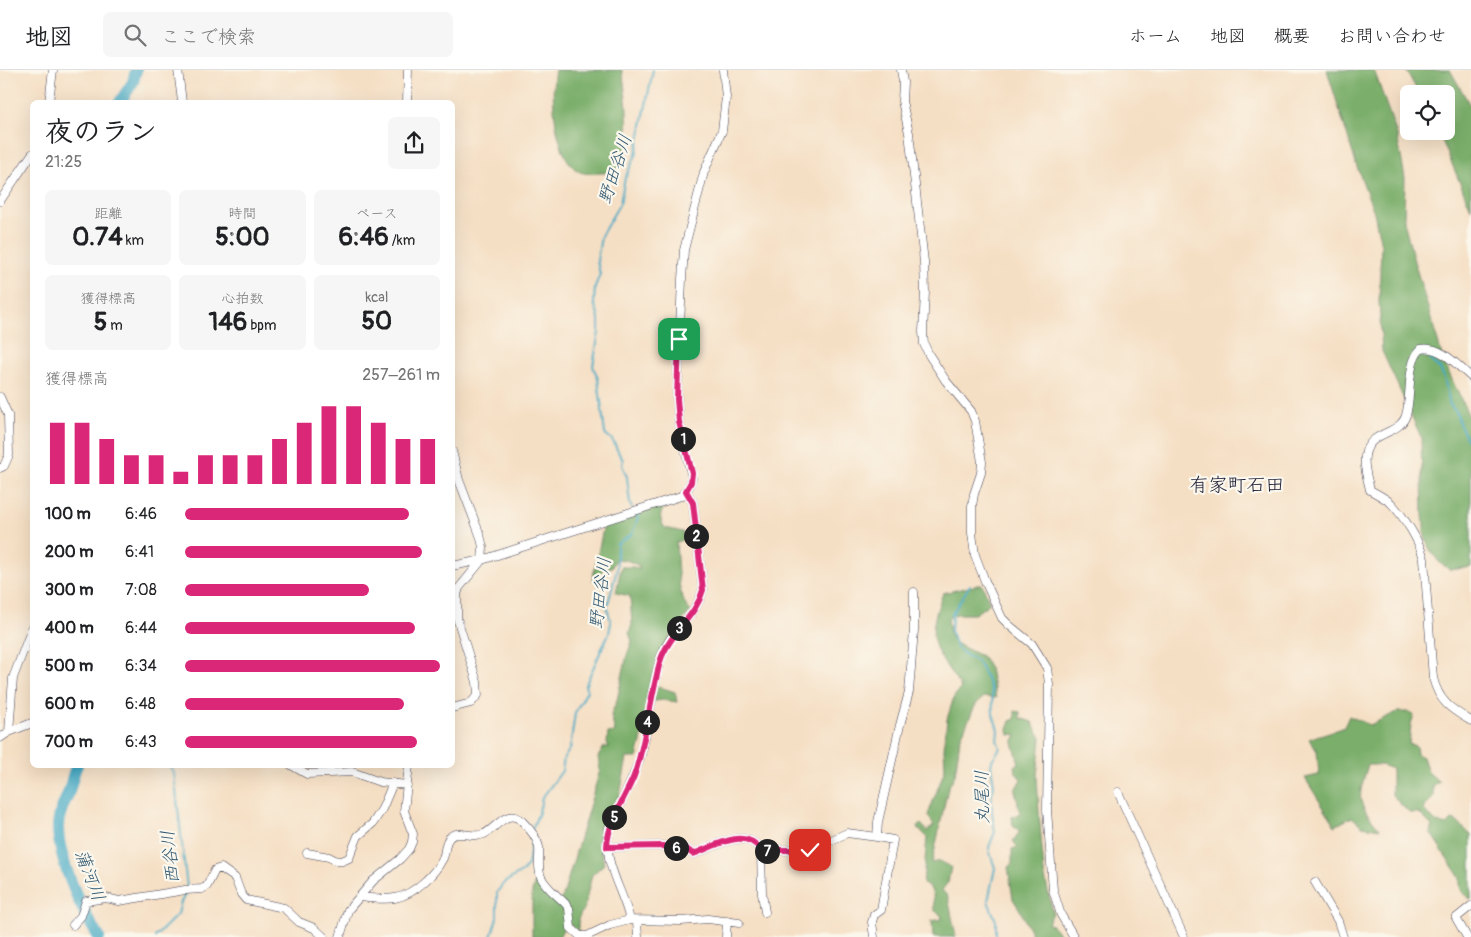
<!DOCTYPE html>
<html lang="ja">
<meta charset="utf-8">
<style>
:root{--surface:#fff;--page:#f6f6f6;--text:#202124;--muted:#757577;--line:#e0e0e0;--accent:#db2777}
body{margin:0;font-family:Pangolin,"Klee One",sans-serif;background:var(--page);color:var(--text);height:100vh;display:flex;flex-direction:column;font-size:19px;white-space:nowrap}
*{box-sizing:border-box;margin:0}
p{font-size:16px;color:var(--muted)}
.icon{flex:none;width:28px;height:28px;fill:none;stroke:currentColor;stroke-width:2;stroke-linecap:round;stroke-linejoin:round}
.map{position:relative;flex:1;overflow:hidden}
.side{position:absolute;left:30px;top:30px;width:425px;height:668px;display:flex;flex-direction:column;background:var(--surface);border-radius:8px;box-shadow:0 5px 20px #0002}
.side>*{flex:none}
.controls{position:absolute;left:1400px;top:15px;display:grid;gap:10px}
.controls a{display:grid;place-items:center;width:55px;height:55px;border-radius:8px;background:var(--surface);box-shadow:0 5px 20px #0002;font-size:25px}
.pin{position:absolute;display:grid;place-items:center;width:42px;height:42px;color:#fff;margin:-21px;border-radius:10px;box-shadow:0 2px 8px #0006}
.km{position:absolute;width:25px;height:25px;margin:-12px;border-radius:50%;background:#222;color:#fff;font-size:14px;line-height:25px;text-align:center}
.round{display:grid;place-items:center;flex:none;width:52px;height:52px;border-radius:8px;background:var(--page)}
.head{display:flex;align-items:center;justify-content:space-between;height:85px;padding:0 15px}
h1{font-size:28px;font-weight:700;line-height:38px}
.stats{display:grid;grid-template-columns:repeat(3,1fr);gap:8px;height:85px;padding:5px 15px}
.stats div{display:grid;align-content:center;border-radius:8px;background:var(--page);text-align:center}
.stats b{font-size:25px;font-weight:700}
.stats small{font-size:14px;font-weight:400}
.stats p{font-size:14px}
.chart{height:140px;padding:10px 15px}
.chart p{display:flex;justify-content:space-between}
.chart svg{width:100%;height:90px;margin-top:5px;stroke:var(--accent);stroke-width:6}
ul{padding:0 15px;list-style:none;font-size:16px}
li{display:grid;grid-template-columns:80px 60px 1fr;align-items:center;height:38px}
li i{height:12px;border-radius:6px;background:var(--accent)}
header{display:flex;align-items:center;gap:30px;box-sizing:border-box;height:70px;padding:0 25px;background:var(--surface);border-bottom:1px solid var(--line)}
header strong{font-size:24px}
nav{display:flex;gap:28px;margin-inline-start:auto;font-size:18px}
.search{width:350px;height:45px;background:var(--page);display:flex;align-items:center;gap:12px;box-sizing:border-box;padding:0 18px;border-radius:8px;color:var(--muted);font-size:19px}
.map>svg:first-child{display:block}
.forest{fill:#7aae6a;stroke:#4e6852}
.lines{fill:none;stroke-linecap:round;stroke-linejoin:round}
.stream{stroke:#44a9c4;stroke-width:2}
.river{stroke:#44a9c4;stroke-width:12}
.minor-casing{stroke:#423e50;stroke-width:9}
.minor{stroke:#fff;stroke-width:8}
.route-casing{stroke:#fff;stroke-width:10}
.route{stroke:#db2777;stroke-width:6}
.labels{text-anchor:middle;stroke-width:4.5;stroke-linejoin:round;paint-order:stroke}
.water-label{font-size:18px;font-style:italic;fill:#305872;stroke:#fbf7ec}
.quarter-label{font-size:19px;fill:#22223b;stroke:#fbf7ec}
</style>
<header>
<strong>地図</strong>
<div class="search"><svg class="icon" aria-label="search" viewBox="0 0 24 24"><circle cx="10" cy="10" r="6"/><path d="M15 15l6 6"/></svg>ここで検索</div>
<nav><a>ホーム</a><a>地図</a><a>概要</a><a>お問い合わせ</a></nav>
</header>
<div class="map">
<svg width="1471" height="867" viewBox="0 0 1471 867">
<rect width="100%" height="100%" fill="#fbf7ec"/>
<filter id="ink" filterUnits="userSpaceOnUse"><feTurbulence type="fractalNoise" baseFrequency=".02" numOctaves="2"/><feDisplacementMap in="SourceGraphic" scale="10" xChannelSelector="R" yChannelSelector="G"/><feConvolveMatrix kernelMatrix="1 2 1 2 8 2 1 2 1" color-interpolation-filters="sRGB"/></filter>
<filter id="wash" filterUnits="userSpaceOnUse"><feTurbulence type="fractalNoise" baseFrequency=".0096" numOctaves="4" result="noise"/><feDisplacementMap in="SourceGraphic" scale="20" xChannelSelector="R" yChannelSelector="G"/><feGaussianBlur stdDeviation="1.12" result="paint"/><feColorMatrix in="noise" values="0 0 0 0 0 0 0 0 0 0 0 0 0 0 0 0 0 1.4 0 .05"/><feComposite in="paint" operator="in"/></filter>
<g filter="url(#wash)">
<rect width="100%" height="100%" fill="#f5dfc4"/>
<path class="forest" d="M555 0H622C626 24 633 73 620 95 616 102 609 103 601 103 593 103 586 105 578 101 555 88 550 23 555 0Z
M1327 0H1374L1397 65 1405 108 1404 151 1414 191 1444 292 1471 351V497L1450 500 1439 492 1430 480 1425 467 1423 445 1421 367 1382 281 1379 231 1381 175 1374 142 1357 97Z
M1406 0H1450L1471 37V139L1438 61H1446V24H1419Z
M666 435C659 444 659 449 665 458L683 462V469L676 473C678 491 676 529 691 541L672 562 651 614 675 622 677 632 663 630 648 632 641 672 637 688H627L620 725 602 755 600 774 604 794 592 805 584 838 578 849 579 863 567 852 559 867H532V822L536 808 545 822 558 832 563 826 600 700 598 687 604 677H609L607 673 608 663 615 662 611 645 617 630 627 585 632 571 629 563 632 555 630 526 616 523 621 497H634L640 500 638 495 626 490 616 489 612 497 605 498 592 511 604 454Z
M982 514 990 533 975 544H957L948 548 950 565 955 573 983 587 990 599 996 628 984 627 976 634 960 669 955 705 948 718 932 793 940 791 951 797 948 812 942 820 948 827 956 867H933L932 851 942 849 941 845 934 840 933 824 929 816 923 814 927 767 921 761 918 760 917 757 921 754 927 761 934 756 928 745 945 699 944 678 947 649 954 627 961 618C934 576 924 573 943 523Z
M1015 641 1020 642V648L1032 652 1041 668 1037 706 1039 741 1044 803 1053 843 1048 853 1053 856 1062 867H1033L1020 840 1013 829 1008 797 1012 794V779L1018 777 1013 771 1020 761 1013 756 1012 747 1020 743 1015 720 1021 709 1016 703 1015 696 1019 693 1013 673 1017 664 1009 665 1008 659 1010 651 1015 649Z
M1397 642H1409L1414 645 1411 654 1409 674 1416 676 1417 684 1423 687 1428 702 1439 712 1433 716V727L1423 739 1436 752 1446 755 1454 749 1471 765V829C1462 824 1459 818 1460 808L1430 762 1432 756 1419 743H1409L1392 725V699L1381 695H1368C1357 730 1356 731 1380 759L1362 756 1352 747 1335 756 1305 708 1319 705 1317 681 1309 669C1320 664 1332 662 1344 657L1349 646 1370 655Z"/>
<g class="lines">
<path class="stream" d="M1428 284 1432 292 1440 299 1444 307 1450 335 1457 343 1459 353 1471 377
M632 438 630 434 627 407 622 395 623 390C614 379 618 372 605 364L598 309 593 296 599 262V248L594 233 595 217 600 204 597 191 601 166 620 133 625 108 636 85 653 0
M970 515 952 544 951 562 956 577 967 586 977 591 986 607 992 621 993 644 998 660 997 670 1000 678 992 690 991 696 994 716 992 723V742L995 762 989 777 990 783 995 798 988 831 996 851V867
M170 695 174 703 187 818
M532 759 539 742 542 728 562 701 564 688 570 679 575 643 587 621 585 616 609 563 611 553 607 537 617 500V474L632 464 638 448 636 444
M155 867 178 844 181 832 186 823
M491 867 497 848V822L504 813 523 801 528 795 532 768"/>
<path class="river" d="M120 32 133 12 136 0
M77 695C73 703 72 712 69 721 65 733 58 743 58 757 58 788 81 841 99 867"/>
</g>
</g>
<g filter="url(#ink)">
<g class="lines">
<g class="minor-casing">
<path id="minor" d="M178 0 182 32
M901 0 903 12 902 31 909 63 924 192 925 222 923 262 924 274 929 285 946 311 971 341 975 351 982 392 981 403 974 424 972 436V463L975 485 985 511 1002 548 1009 555 1032 574 1047 598 1049 614 1047 740 1053 820 1061 845 1074 867
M49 32 53 0
M407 32 408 0
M0 131 32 84
M1471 307C1457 295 1440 275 1421 279 1406 293 1412 326 1406 345 1400 366 1368 360 1365 386 1363 397 1368 410 1370 420 1377 424 1385 428 1391 433 1405 448 1419 470 1424 489L1433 608C1439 632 1451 639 1471 651
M0 327 8 345 9 385 4 396 0 398
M452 381 459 410 480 465 483 477 482 490 459 518 457 525V548L477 612 478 625 471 633 452 638
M452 496 482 490 681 426 689 417 692 408 679 352 677 329 682 209 684 180 704 102 722 61 726 27 723 0
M9 662 13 608 32 558
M0 668 9 662 32 653
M291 695 307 704 352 702 380 712 407 715
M1118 722 1184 867
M607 777 662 776 685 778 693 784C715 777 744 756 761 780L762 824 765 842
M761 780H810L847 763 877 767
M307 783 329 787 337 791H342L349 788 358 766 373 753 382 739 393 713
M1315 812 1338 851 1343 867
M360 827C388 830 402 832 424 812 432 805 438 798 443 788 446 782 444 772 450 767 458 759 473 769 484 764 496 759 507 737 522 751 529 758 537 767 539 777 540 787 537 797 541 807 547 820 561 827 569 838L571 858 580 866H587L610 855 630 850 681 851 708 849 739 853
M630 850C622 817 602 794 609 758 621 731 636 706 643 677 650 647 652 616 661 587 670 560 695 549 703 520L693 433 686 421
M637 851 638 867
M73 855 81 846 86 831 106 828 119 831 185 820 202 819 207 816 215 800 221 798 235 808 241 824 246 830 284 838 299 852 314 858 324 867
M340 867 348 840 373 811 400 789 409 779 412 772 413 764 404 741 409 695
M726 867 727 851
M874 867 872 852 874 845 881 840 893 770 877 767 878 752 900 655 909 622 914 560V522
M1467 867 1456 848 1471 836"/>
</g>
<use href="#minor" class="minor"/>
</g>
</g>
<g class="lines" filter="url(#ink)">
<g class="route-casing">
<path id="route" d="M679 269 677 329 679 352 692 403 691 412 686 421 693 433 703 520C696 546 674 559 663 584 659 592 658 601 656 609 648 642 645 675 634 706 624 730 608 751 607 777L662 776 685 778 693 784C714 777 744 756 761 780H810"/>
</g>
<use href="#route" class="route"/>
</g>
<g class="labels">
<g class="water-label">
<text transform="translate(615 99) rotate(-72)" y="6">野田谷川</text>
<text transform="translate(600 523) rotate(-83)" y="6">野田谷川</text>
<text transform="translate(982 727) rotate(-91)" y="6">丸尾川</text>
<text transform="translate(170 787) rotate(-96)" y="6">西谷川</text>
<text transform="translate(90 805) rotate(69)" y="6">蒲河川</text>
</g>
<g class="quarter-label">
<text x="1237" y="421">有家町石田</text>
</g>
</g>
</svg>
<div class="controls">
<a><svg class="icon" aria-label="locate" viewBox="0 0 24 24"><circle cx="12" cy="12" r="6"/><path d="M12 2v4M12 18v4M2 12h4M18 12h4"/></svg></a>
</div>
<div class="pin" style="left:679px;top:269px;background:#1e9e55"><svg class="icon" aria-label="arrive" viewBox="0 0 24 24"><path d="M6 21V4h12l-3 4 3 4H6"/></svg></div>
<div class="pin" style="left:810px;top:780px;background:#d93025"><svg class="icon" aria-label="check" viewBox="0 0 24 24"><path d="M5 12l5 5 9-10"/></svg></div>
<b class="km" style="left:683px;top:369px">1</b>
<b class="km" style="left:696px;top:466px">2</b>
<b class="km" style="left:679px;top:558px">3</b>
<b class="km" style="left:647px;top:652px">4</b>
<b class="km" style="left:614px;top:747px">5</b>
<b class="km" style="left:676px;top:778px">6</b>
<b class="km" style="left:767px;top:781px">7</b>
<section class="side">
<div class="head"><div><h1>夜のラン</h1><p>21:25</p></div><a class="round"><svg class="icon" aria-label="share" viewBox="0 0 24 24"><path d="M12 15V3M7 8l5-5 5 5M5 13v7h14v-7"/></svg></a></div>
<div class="stats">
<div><p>距離</p><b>0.74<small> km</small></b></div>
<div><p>時間</p><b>5:00</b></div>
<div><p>ペース</p><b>6:46<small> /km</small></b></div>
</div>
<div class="stats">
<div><p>獲得標高</p><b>5<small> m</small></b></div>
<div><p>心拍数</p><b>146<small> bpm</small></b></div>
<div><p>kcal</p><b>50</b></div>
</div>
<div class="chart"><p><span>獲得標高</span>257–261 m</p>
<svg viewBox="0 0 160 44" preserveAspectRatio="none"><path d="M5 44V14M15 44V14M25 44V22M35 44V30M45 44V30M55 44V38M65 44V30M75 44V30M85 44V30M95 44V22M105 44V14M115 44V6M125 44V6M135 44V14M145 44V22M155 44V22"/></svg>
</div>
<ul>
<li><b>100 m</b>6:46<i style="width:88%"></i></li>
<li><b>200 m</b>6:41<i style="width:93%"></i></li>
<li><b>300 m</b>7:08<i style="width:72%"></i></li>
<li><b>400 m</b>6:44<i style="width:90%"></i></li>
<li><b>500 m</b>6:34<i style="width:100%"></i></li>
<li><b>600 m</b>6:48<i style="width:86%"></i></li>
<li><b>700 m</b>6:43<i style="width:91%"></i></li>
</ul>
</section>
</div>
